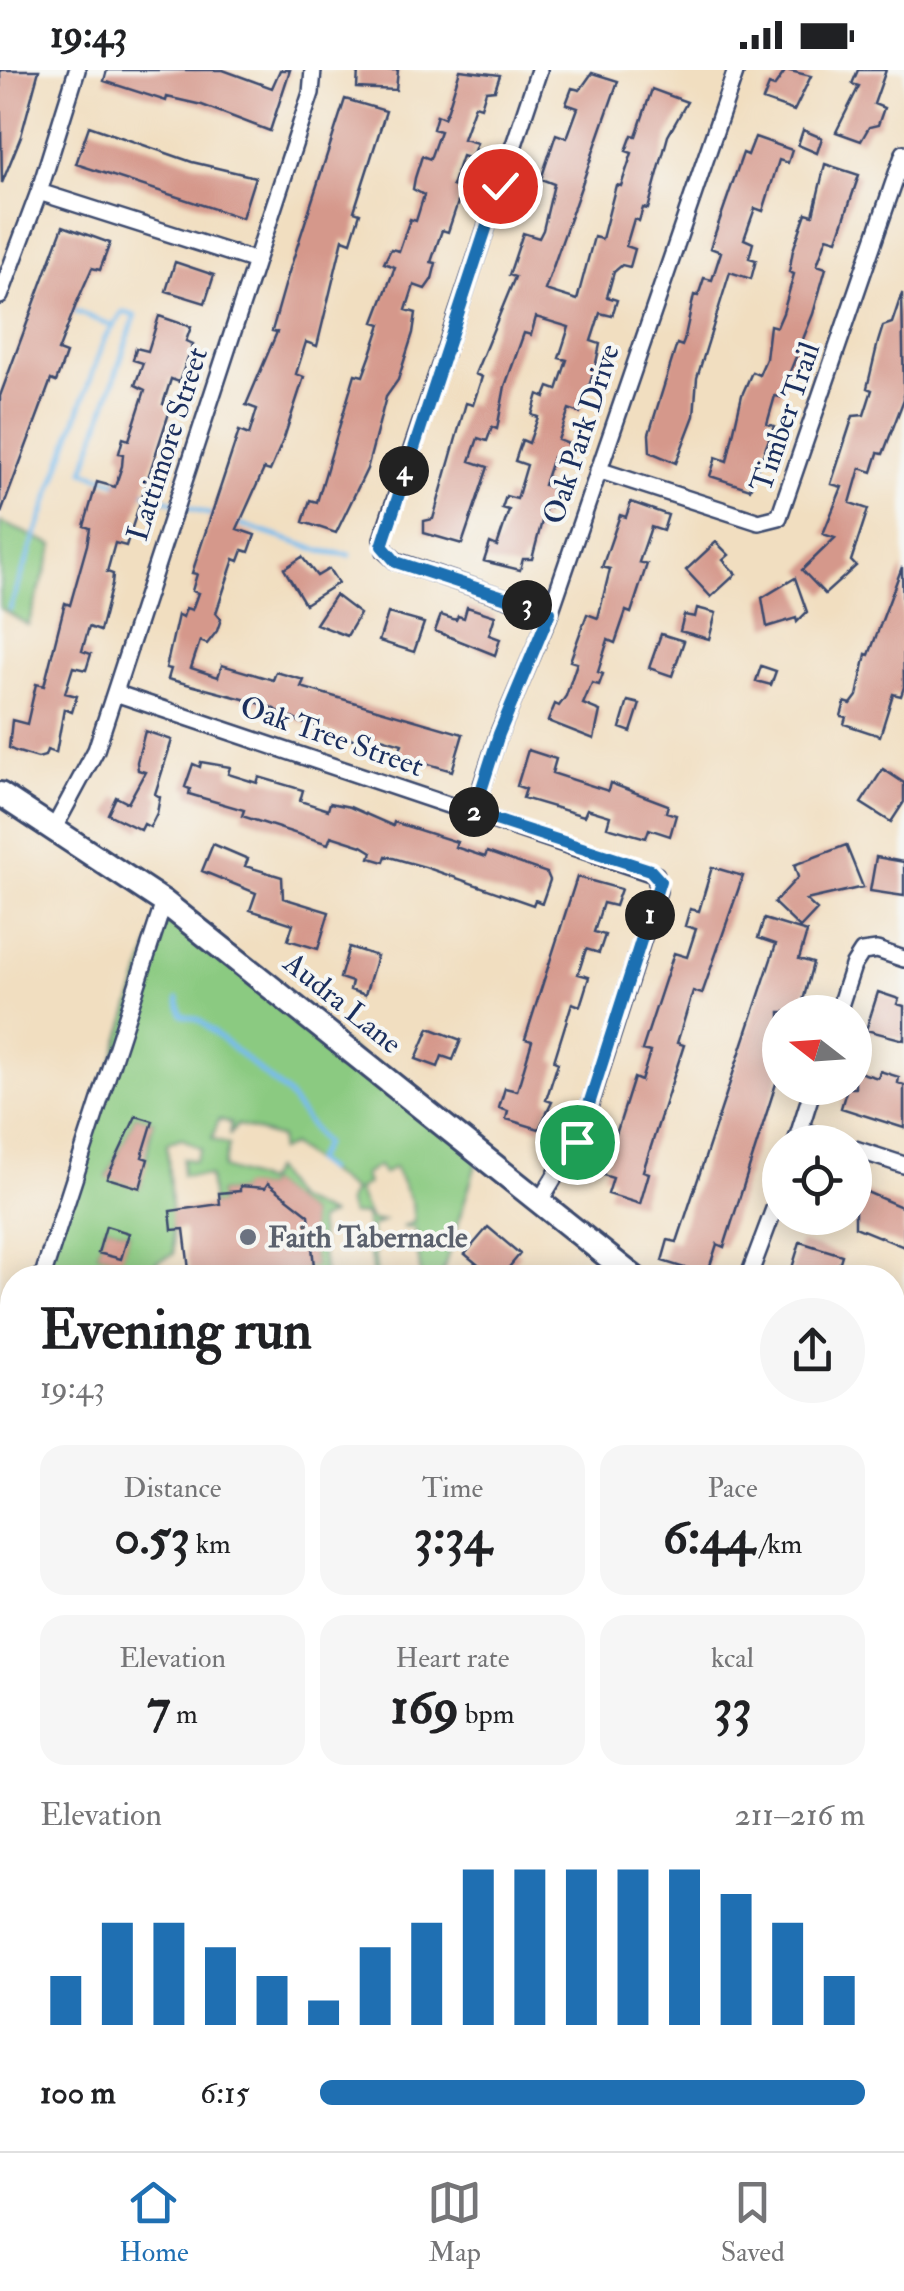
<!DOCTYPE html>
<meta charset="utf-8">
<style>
:root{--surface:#fff;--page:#f6f6f6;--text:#202124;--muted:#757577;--line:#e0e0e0;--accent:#1f6fb2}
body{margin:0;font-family:"IM FELL Double Pica",serif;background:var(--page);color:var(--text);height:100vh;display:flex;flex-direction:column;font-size:38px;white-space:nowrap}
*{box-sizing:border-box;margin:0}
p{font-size:32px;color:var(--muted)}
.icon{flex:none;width:55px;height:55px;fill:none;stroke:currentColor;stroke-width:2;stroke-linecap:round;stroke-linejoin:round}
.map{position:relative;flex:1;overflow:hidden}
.side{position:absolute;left:0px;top:1195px;width:905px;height:888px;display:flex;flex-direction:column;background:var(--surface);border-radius:40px 40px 0 0;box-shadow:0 5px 25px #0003}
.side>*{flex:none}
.needle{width:65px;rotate:287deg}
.fabs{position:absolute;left:762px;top:925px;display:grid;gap:20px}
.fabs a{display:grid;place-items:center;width:110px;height:110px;border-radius:50%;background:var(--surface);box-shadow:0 5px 25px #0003;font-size:50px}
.pin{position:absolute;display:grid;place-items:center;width:85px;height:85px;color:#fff;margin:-42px;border:5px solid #fff;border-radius:50%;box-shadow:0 2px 10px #0007}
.km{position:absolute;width:50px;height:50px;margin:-25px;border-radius:50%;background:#222;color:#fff;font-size:28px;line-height:50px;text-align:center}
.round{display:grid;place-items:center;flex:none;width:105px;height:105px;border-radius:52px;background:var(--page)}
.summary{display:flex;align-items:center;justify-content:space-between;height:170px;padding:0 40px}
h1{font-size:55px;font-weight:700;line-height:75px}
.figures{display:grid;grid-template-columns:repeat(3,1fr);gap:15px;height:170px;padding:10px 40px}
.figures div{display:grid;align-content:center;border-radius:25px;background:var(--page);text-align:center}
.figures b{font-size:50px;font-weight:700}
.figures small{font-size:28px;font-weight:400}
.figures p{font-size:28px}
.chart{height:280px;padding:20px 40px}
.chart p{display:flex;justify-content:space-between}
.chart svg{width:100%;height:180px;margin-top:10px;stroke:var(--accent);stroke-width:6}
ul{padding:0 40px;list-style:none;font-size:32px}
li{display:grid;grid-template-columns:160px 120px 1fr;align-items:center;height:75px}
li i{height:25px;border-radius:12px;background:var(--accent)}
.status{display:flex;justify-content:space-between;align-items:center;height:70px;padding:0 50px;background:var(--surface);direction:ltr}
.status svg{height:28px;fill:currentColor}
.menu{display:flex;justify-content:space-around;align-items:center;height:140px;border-top:2px solid var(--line);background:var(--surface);font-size:28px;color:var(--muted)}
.menu a{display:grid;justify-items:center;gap:5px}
.menu .on{color:var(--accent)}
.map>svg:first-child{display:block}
.green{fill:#8bca81;stroke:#537c70;stroke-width:2.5;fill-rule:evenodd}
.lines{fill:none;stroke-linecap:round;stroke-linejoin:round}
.stream{stroke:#77bced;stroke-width:5}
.building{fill:#d5988b}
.lane-casing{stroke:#3b496d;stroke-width:12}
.street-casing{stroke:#3b496d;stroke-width:20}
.secondary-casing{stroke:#3b496d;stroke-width:28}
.lane{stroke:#fff;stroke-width:8}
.street{stroke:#fff;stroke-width:15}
.secondary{stroke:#fff;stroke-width:22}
.route-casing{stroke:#fff;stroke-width:20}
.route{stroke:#1f6fb2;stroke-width:12}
.worship-dot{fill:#6b7280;stroke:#f6f6f2;stroke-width:4}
.labels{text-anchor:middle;stroke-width:8;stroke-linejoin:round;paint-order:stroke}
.street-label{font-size:30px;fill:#1b2f5e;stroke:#f6f6f2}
.worship-label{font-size:30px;font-weight:bold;fill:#5b616d;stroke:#f6f6f2;text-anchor:start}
</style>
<div class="status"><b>19:43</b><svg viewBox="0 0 49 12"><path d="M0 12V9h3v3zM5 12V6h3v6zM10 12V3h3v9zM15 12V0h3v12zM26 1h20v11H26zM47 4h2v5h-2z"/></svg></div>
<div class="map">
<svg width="904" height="2081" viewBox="0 0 904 2081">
<rect width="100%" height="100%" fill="#f6f6f2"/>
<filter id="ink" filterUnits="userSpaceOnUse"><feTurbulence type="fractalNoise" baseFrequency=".01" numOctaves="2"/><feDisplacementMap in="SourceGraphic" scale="20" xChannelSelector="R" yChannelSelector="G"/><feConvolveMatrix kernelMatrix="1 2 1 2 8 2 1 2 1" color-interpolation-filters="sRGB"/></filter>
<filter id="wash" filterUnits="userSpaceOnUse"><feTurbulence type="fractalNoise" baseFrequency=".0048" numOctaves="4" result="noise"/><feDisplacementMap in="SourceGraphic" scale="40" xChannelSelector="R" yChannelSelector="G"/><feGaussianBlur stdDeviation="2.25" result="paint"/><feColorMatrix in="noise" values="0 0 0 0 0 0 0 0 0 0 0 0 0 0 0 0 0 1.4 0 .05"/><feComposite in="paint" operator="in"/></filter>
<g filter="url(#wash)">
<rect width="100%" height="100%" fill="#f1dec0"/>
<path class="green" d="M0 452 54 475 28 555 0 538Z
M164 832 480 1082 441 1207H421L415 1158 402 1157 414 1152 412 1133 394 1097 383 1104 378 1096 364 1105 367 1114 357 1120 370 1150 383 1151 371 1157 377 1207H373L365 1145 351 1144 347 1132 353 1121 291 1075 279 1081 280 1068 237 1055 229 1066 231 1053 219 1049 212 1069 229 1075 223 1098 265 1112 273 1099 294 1129 330 1145 318 1151 325 1207H306L304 1198 314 1196 309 1145 268 1113 265 1118 241 1117 240 1121 219 1123 220 1135H212L209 1106 182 1105 183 1088 195 1091 201 1079 181 1068 167 1073 174 1184 156 1192 157 1207 42 1208ZM136 1046 153 1051 140 1117 107 1107ZM106 1156 129 1163 120 1189 98 1183Z
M12 1298V1400L0 1396V1337Z"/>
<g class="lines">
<path class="stream" d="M68 239 114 256
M138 420 217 447
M237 453 321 481 350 485
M10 539 104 270 123 242 135 246 84 401 123 414
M178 929 182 945 198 949 286 1023 324 1074 314 1091 326 1100"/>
</g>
<g id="blocks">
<path class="building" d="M0 0H39L21 66 2 113Z
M107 0H223L272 18 280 0H290L270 61 202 35 167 27 166 31 104 11Z
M358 0H398L396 20 357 18Z
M460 0 500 5 495 20 486 21 481 37 475 35 463 69 477 73 471 89 462 86 452 116 462 119 457 135 448 162 442 160 431 192 436 193 432 209 425 219 414 215 406 240 416 243 413 263 398 310 386 327 367 399 336 463 303 452 310 430 317 432 355 304 363 306 370 287 381 254 374 252 395 197 384 193 391 179 399 181 410 149 416 151 424 125 413 119 415 108 422 86 430 89 440 61 433 59 437 45 444 48 448 39Z
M786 0 811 6 794 41 763 30 769 15 774 17Z
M858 0H886L874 34 884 38 878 55 869 57 861 71 836 62 859 16 852 14Z
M592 3 618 11 545 220 577 230 594 167 602 169 616 115 621 116 632 83 626 81 632 65 636 66 652 19 687 32 668 66 648 139 643 138 639 151 634 149 626 176 635 179 630 197 622 195 614 202 607 227 617 230 612 246 600 243 591 271 600 274 595 298 580 343 569 339 558 370 569 374 564 390 553 387 544 415 555 419 550 437 546 436 532 489H523L520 500 484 491 490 473 497 476 509 440 502 438 506 426 517 429 527 395 515 391 522 370 529 373 538 347 532 345 538 324 545 327 549 317 557 320 567 290 559 288 569 257 536 247 531 265 524 263 505 316 497 359 492 357 487 371 478 368 470 391 488 397 462 474 424 463V451L433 449 466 333 473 335 482 307 475 304 515 207 509 205 523 163 539 168 543 160 554 114 541 109 556 64 567 68 578 38 566 34 572 18 580 20Z
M345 29 386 41 354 141 360 143 351 172 343 169 317 276 306 272 296 304 304 307 284 368 270 401 264 399 237 459 255 465 249 482 243 480 239 491 234 489 216 543 221 549 217 561 207 574 200 571 191 598 218 607 222 595 273 610 276 602 304 610 301 617 463 664 452 701 398 685 402 674 378 667 375 676 300 652 266 635 168 609 171 599 166 598 178 545 183 547 186 538 192 540 198 523 192 521 197 504 192 503 239 361 249 365 257 339 246 335 277 262 272 261 288 205Z
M89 56 192 92 255 107 242 148 76 94Z
M803 60 822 68 817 83 798 75Z
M755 67 792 80 788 93 779 90 763 141 755 138 744 169 753 173 749 188 756 190 751 209 730 202 697 308 694 346 676 393 650 382 649 364 677 274 682 276 684 271 694 225 698 226 704 208 712 210 721 182 710 178 743 83 748 85Z
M825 94 859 105 837 170 827 167 817 195 826 198 813 244 780 327 775 326 767 354 774 356 750 419 710 406 716 387 727 391 742 325 752 302 759 305 766 289 770 255 777 257 783 243 794 204 789 202 793 180 806 143 813 145Z
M63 156 110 173 100 200 92 198 77 232 58 281 66 284 56 312 51 310 0 446V326Z
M175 192 214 205 205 233 166 221Z
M902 223 904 329 883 384 878 383 872 402 860 398 850 433 868 439 851 491 856 496 825 524 802 500 835 468 823 464 842 417 831 414 853 346 864 345 872 320 867 318 878 272 883 256 892 253Z
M159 246 191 257 186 271 193 274 179 312 171 309 163 334 171 337 126 476 115 473 107 502 113 504 112 514 100 561 89 557 82 581 91 584 86 600 73 597 65 623 77 626 72 642 64 639 56 683 47 680 45 686 38 688 15 681 9 678 12 650 27 654 36 614 44 616 65 533 70 535 87 475 90 458 84 456 97 412 115 417 122 396 123 384 119 383 123 368 129 370 145 320 135 315 143 293 133 290 136 278 148 281Z
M631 432 668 445 663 461 651 457 639 492 647 494 631 543 626 541 615 573 608 570 598 602 603 604 599 615 592 613 583 634 600 641 594 669 548 651 555 634 559 636 566 626 577 593 570 591 587 544 598 548 610 499 602 497 620 445 626 447Z
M716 472 729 485 723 490 736 504 711 527 686 500Z
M302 487 317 506 329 499 338 513 305 534 284 499Z
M902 497 904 617 901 626 893 624 880 666 844 654 846 647 841 646 845 632 851 634 857 626 866 584 869 585Z
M795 508 807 542 797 552 796 548 767 557 762 528Z
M335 525 360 544 347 566 316 554Z
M467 537 495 546 489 565 500 569 495 585 435 561 441 545 456 550 458 546 464 548Z
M697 538 716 543 709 569 680 561 684 545 695 547Z
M388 543 424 553 414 582 379 571Z
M661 564 684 571 672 606 649 598Z
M761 596 776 601 771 615 756 611Z
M628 631 640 634 631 662 620 658Z
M145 661 172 670 155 724 160 727 157 743 150 757 144 754 141 760 108 744 116 727 128 733 145 702 138 700 137 692Z
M528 680 556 689 552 703 608 721 610 713 668 735 666 742 676 745 670 766 649 759 646 768 607 757 610 746 587 739 584 746 523 728 526 719 517 716Z
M201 692 230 697 228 704 257 713 259 707 303 720 300 731 328 740 330 733 350 737 393 756 394 752 457 772 455 777 485 787 487 782 547 803 550 810 542 833 535 830 533 835 425 797 386 786 384 792 370 788 372 782 362 776 331 766 328 774 242 746 244 740 189 724 190 719 185 717 193 694 200 697Z
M883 699 904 713V732L891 752 861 733Z
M213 774 248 789 245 796 282 807 283 828 329 842 318 879 288 870 293 854 250 840 256 823 202 801Z
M846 775 863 817 806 830 817 840 800 858 774 833 798 807 794 795Z
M876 787 904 792V826L870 821Z
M712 797 743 806 702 924 693 921 677 973 684 975 643 1101 649 1103 640 1134 608 1124 613 1108 603 1105 634 1008 641 1011 650 982 642 980 674 883 687 887 696 859 685 856 690 839 699 841Z
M577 807 621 819 615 836 603 833 594 862 605 865 599 883 586 879 578 904 589 907 580 936 572 933 554 991 558 993 546 1030 552 1032 539 1059 506 1049 508 1041 499 1038 505 1018 517 1021 532 971 525 969Z
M764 849 807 862 799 889 813 893 800 942H780V1001L724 1177 717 1174 707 1205 662 1191 668 1170 677 1172 776 874 758 868Z
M349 877 377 886 365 925 350 920 352 912 340 908Z
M878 922 899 929 897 934 904 936V970L866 960Z
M429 958 461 970 453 990 442 986 438 997 416 989Z
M855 1001 878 1008 880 1001 899 1007 898 1013 904 1015V1058L841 1038 847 1018H855Z
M136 1046 153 1051 142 1087 148 1089 140 1118 107 1108Z
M268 1113 309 1145 314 1197 304 1198 306 1208H190L184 1159 172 1160 170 1141 220 1134 219 1123 240 1121V1116L265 1118Z
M855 1117 904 1138V1177L855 1157Z
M106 1156 129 1163 121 1189 98 1183Z
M488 1157 520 1184 500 1208H494L465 1184Z
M800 1172 842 1185 835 1208H789Z
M0 1522 12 1526V1562L0 1558Z
M9 1585H12V1647L0 1643V1616Z
M0 1865 12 1869 10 1898 0 1895Z"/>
</g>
</g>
<g filter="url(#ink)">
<use href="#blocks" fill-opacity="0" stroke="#3b496d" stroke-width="2.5"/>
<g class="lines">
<g class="lane-casing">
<path id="lane" d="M892 1495 904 1490"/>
</g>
<g class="street-casing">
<path id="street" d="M539 0 382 469 385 481 396 491 550 543
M39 122 256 191
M0 226 39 122 77 0
M598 400 759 452 779 447 904 83
M115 623 656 805 658 821 580 1065 541 1129
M473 743 499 663 550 543 736 0
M54 758 96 680 311 23 313 0
M838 942 853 896 862 882 877 880 904 889
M800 1060 836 1072
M796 1072 813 1018
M855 1079 904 1095
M42 1208 164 832
M748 1208 780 1123
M0 1337 12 1298
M0 1489 12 1493
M0 1730 12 1688
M734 2070 751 2081
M100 2071V2070
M301 2081 305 2070
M490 2081 494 2070
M680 2081 684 2070"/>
</g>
<g class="secondary-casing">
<path id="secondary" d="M0 724 164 832 635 1208
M892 1416 904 1426"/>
</g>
<use href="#lane" class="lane"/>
<use href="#street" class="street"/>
<use href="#secondary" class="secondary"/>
</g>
</g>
<g class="lines" filter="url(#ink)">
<g class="route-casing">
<path id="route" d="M500 116 382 476 396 492 550 542 499 664 474 743 650 800 660 811 577 1072"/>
</g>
<use href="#route" class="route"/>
</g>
<circle class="worship-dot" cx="248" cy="1167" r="10"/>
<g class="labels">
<g class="street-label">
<text transform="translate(785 347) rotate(-71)" y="10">Timber Trail</text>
<text transform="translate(581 364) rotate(-72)" y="10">Oak Park Drive</text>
<text transform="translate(167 374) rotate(-72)" y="10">Lattimore Street</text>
<text transform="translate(332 666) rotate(19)" y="10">Oak Tree Street</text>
<text transform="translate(343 933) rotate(39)" y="10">Audra Lane</text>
</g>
<g class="worship-label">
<text x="268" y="1177">Faith Tabernacle</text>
</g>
</g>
</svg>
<div class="fabs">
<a><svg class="needle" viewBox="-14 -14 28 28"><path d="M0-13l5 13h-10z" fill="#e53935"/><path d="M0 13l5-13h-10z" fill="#757577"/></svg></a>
<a><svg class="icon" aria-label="locate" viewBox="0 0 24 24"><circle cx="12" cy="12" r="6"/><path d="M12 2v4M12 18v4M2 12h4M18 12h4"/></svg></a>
</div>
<div class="pin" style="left:577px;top:1072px;background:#1e9e55"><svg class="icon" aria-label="arrive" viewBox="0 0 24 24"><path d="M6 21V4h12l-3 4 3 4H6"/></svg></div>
<div class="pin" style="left:500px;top:116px;background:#d93025"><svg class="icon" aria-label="check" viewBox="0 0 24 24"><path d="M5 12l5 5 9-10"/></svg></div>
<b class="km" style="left:650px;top:845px">1</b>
<b class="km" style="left:474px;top:742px">2</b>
<b class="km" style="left:527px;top:535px">3</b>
<b class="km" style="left:404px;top:401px">4</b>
<section class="side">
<div class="summary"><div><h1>Evening run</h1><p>19:43</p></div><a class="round"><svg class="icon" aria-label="share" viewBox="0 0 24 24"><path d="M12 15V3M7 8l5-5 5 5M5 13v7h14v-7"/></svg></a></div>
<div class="figures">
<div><p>Distance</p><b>0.53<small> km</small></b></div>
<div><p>Time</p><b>3:34</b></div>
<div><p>Pace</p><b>6:44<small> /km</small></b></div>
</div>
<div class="figures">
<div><p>Elevation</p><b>7<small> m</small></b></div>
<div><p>Heart rate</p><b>169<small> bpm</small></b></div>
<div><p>kcal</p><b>33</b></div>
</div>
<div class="chart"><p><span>Elevation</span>211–216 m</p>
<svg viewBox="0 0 160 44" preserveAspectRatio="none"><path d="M5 44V32M15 44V19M25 44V19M35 44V25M45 44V32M55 44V38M65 44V25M75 44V19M85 44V6M95 44V6M105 44V6M115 44V6M125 44V6M135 44V12M145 44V19M155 44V32"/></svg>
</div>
<ul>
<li><b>100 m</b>6:15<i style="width:100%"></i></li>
</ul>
</section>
</div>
<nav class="menu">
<a class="on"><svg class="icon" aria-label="home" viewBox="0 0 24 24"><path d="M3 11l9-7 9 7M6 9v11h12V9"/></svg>Home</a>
<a><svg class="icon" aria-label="map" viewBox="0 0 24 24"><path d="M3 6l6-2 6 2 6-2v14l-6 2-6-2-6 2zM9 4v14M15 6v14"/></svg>Map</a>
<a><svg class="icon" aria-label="saved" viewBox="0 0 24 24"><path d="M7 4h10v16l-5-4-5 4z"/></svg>Saved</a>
</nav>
